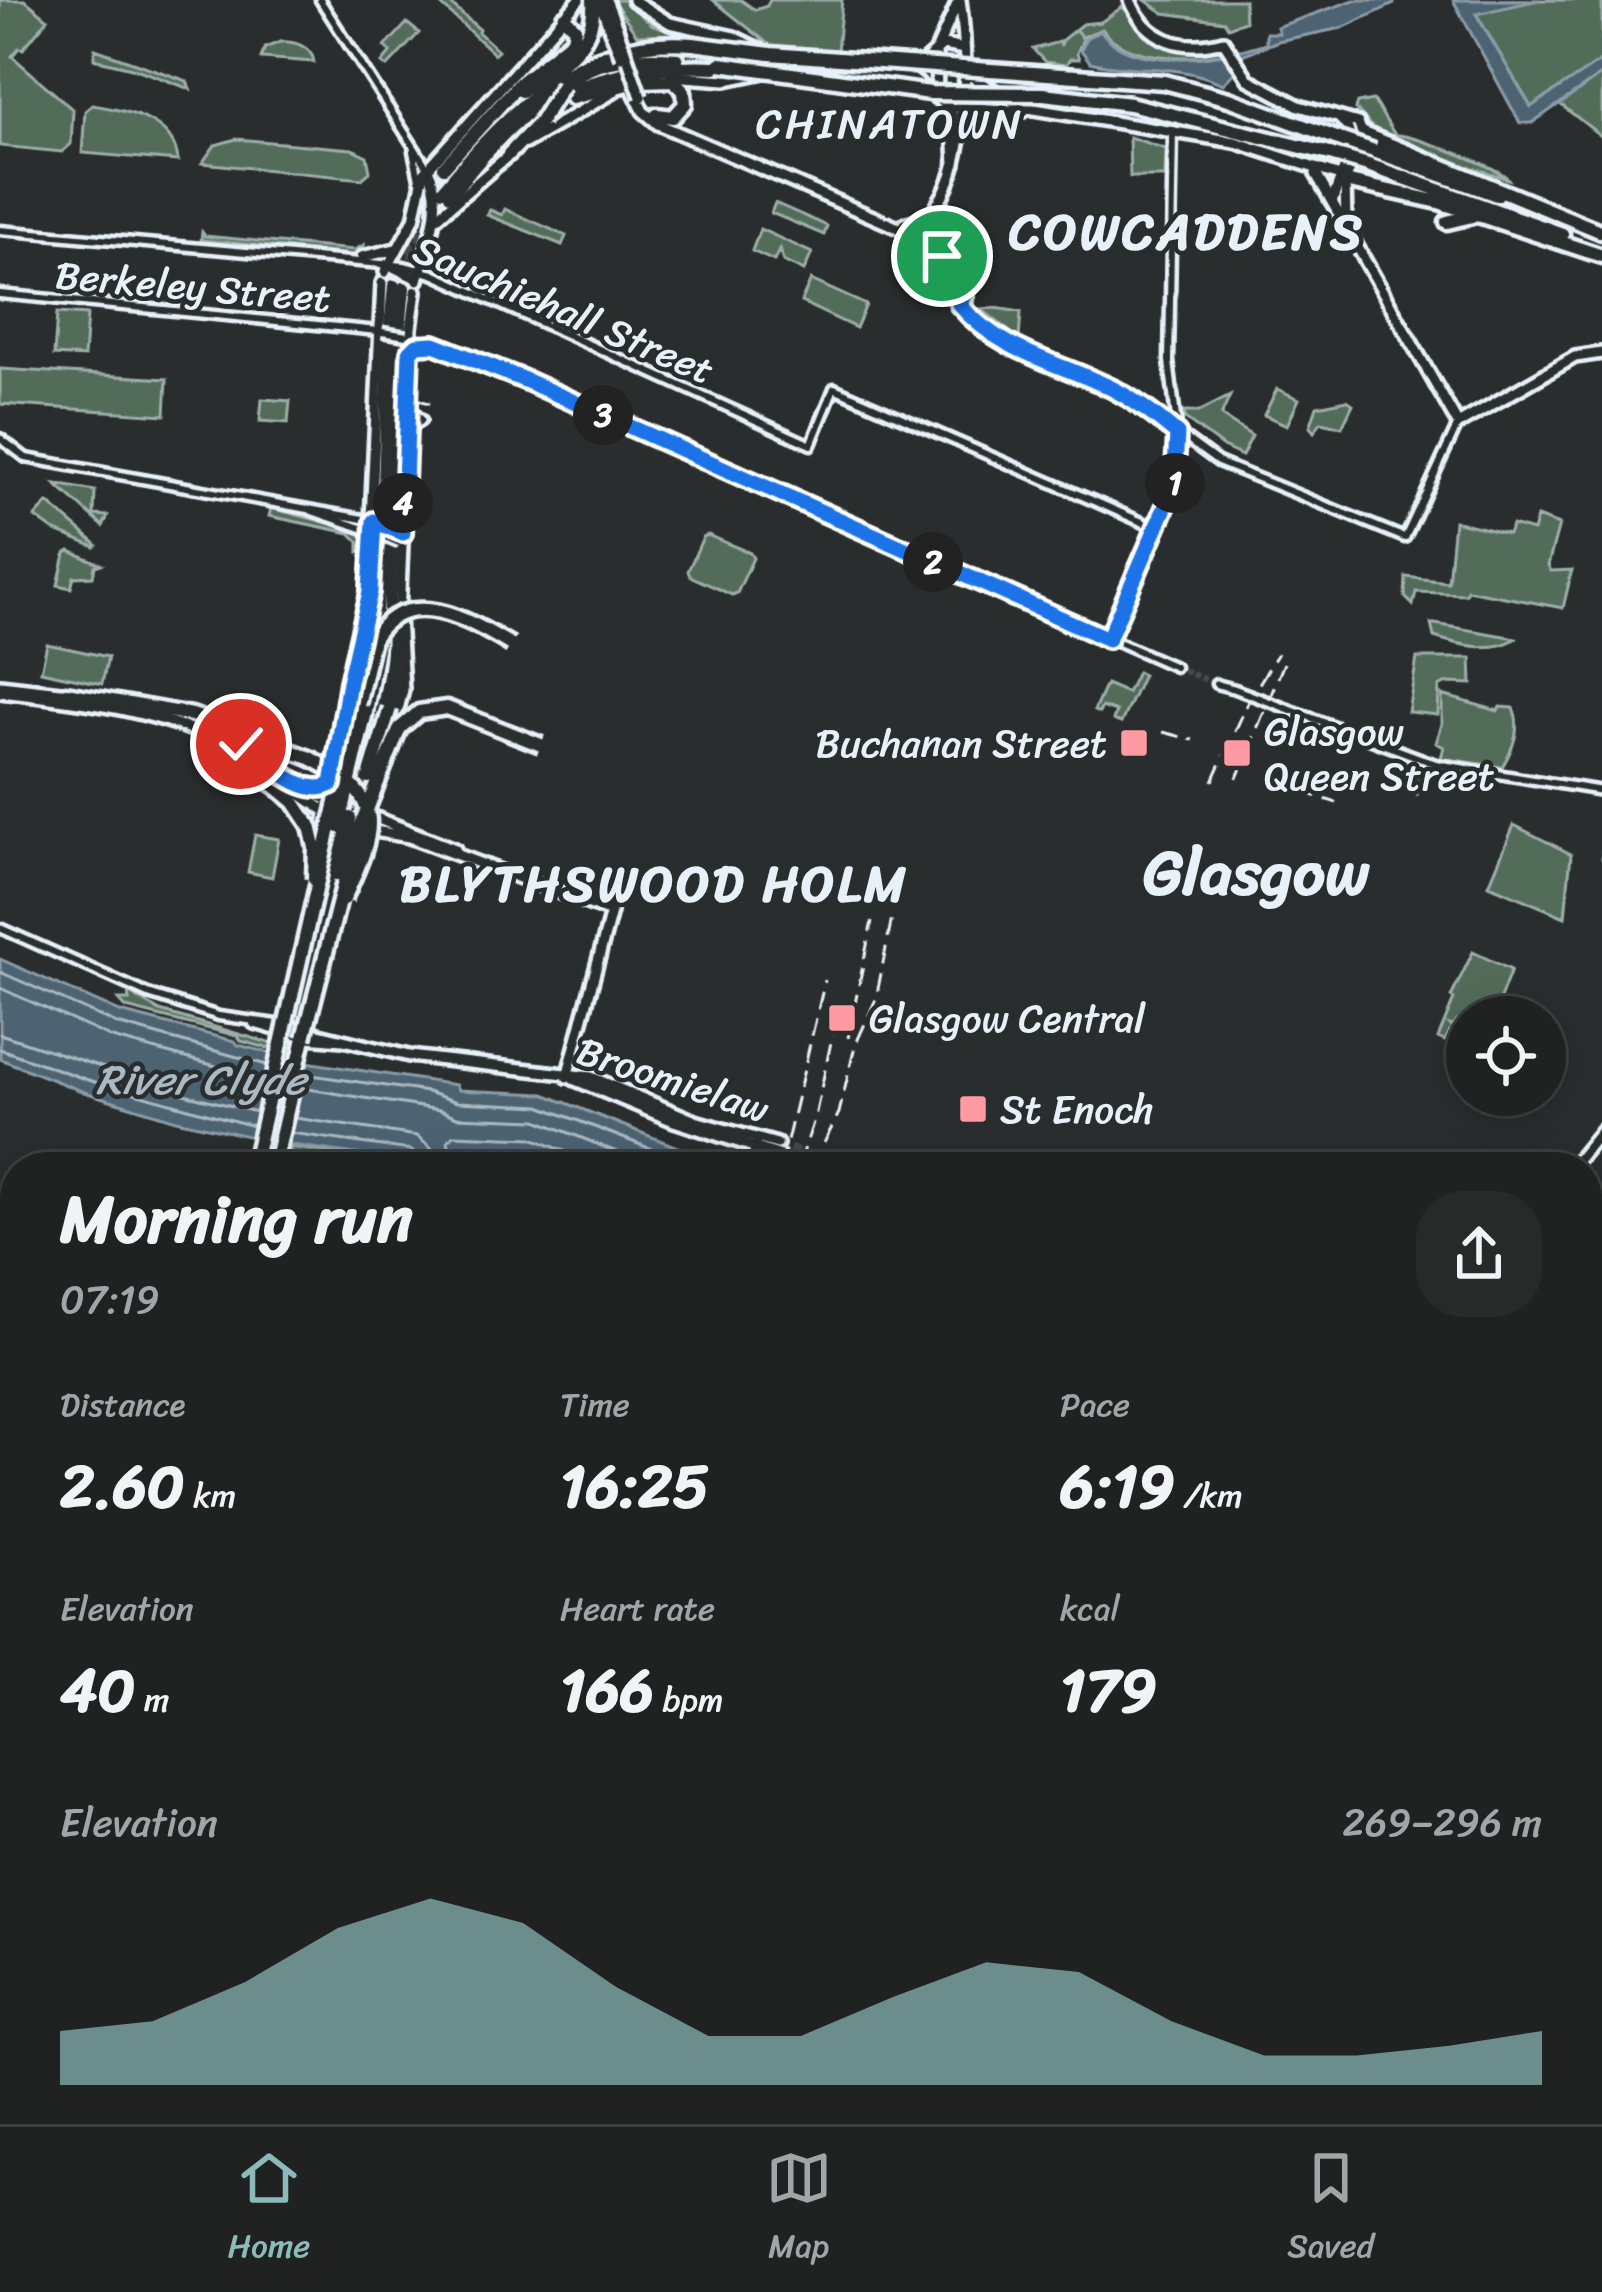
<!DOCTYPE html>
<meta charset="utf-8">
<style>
:root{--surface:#202222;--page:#282a2a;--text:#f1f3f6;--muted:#a2a4a5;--line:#3d3f40;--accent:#8bbbb9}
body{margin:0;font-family:Sriracha,sans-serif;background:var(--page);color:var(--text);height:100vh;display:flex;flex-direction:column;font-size:45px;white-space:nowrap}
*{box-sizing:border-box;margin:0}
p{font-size:39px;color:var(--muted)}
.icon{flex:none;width:66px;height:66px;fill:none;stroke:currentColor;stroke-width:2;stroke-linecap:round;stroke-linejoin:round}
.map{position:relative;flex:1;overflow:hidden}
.details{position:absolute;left:0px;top:1152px;width:1602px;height:972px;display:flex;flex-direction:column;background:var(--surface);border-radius:48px 48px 0 0;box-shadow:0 6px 30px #0003,0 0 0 3px var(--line)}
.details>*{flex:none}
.fabs{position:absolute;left:1446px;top:996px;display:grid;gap:24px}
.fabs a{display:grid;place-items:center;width:120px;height:120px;border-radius:50%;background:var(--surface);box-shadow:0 6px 30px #0003,0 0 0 3px var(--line);font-size:60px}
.pin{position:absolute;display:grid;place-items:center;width:102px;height:102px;color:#fff;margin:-51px;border:6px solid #fff;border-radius:50%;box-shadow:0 3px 12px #0007}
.km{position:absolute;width:60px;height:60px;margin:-30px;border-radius:50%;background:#222;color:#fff;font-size:33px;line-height:60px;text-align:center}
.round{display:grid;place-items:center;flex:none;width:126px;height:126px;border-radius:48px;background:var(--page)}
.headline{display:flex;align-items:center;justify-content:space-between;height:204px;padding:0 60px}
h1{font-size:66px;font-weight:700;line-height:90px}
.figures{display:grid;grid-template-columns:repeat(3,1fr);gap:18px;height:204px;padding:12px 60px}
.figures div{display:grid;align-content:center}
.figures b{font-size:60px;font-weight:700}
.figures small{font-size:33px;font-weight:400}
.figures p{font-size:33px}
.chart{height:336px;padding:24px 60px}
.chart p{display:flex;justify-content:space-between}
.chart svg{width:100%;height:216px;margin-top:12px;fill:var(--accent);opacity:.7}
.tab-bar{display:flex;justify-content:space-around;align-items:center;height:168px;border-top:3px solid var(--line);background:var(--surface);font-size:33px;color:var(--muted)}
.tab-bar a{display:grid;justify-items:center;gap:6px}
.tab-bar .active{color:var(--accent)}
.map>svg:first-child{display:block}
.green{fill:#526c5a;stroke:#9daea9;stroke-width:3}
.water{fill:#4d6472;stroke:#8b9ca8;stroke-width:3}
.pier{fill:#2a2d2e}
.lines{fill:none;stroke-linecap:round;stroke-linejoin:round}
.shore{stroke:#aab9c2;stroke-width:3}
.stream{stroke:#8b9ca8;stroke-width:3}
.minor-tunnel{stroke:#464a4c;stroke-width:6;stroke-dasharray:6 3;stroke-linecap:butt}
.major-tunnel{stroke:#464a4c;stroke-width:9;stroke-dasharray:9 4.5;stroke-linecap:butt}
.highway-tunnel{stroke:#464a4c;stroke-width:12;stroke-dasharray:12 6;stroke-linecap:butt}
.minor-casing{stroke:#e8f1f8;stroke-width:15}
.major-casing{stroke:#e8f1f8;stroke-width:18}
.highway-casing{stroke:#e8f1f8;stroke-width:21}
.minor{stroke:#2a2d2e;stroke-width:6}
.major{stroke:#2a2d2e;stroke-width:9}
.highway{stroke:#2a2d2e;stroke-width:12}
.rail{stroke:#e8f1f8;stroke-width:3;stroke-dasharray:18 9;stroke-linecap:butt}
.minor-bridge-casing{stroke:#e8f1f8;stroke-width:15;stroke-linecap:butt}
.major-bridge-casing{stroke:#e8f1f8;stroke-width:18;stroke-linecap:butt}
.highway-bridge-casing{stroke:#e8f1f8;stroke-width:21;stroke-linecap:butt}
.minor-bridge{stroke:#2a2d2e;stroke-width:6}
.major-bridge{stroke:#2a2d2e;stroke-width:9}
.highway-bridge{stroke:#2a2d2e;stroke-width:12}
.route-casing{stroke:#fff;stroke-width:24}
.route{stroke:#1a73e8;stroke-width:15}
.poi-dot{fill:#ff9aa2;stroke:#2a2d2e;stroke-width:4.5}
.labels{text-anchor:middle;stroke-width:9;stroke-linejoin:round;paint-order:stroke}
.street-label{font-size:39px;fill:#e8f1f8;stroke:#2a2d2e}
.poi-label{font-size:39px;fill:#e8f1f8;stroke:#2a2d2e;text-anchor:start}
.neighbourhood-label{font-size:42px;letter-spacing:3px;fill:#e8f1f8;stroke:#2a2d2e}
.water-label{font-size:42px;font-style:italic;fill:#aab9c2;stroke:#2a2d2e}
.district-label{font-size:51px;font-weight:bold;letter-spacing:3px;fill:#e8f1f8;stroke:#2a2d2e}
.town-label{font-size:63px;font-weight:bold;fill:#e8f1f8;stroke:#2a2d2e}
</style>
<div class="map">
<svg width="1602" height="2124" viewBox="0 0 1602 2124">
<rect width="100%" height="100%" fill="#2a2d2e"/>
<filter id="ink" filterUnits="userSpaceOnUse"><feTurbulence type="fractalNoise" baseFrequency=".00833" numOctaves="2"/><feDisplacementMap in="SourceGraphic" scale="24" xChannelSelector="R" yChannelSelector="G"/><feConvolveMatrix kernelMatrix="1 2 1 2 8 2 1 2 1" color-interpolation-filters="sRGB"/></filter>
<g filter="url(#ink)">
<path class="green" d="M0 0H25L48 19 23 49 19 48 12 56 73 110 71 144 62 152 0 146Z
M436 0H446L479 29 478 32 498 50 494 54Z
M613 0H623L653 25 682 34 637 35Z
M713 0H741L755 10 767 6 770 0H842L837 51 771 46Z
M1145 0H1244L1245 21 1228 27 1224 21 1164 13Z
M1468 0H1602V60L1531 107Z
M1122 7C1162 38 1156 58 1219 47L1224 54C1188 59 1126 62 1102 29L1082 37 1076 30 1083 39 1077 53 1079 59H1070L1066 65 1045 62 1033 49 1059 42 1061 46V41L1082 24 1101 22Z
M407 23 419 33 387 67 382 63 391 52 385 47Z
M280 42C294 41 312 46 314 62L261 58 265 48Z
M95 49 187 81 190 89 136 69 94 59Z
M1602 74V137L1560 104Z
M1373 100 1395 135C1409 133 1499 167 1508 179 1474 167 1399 149 1374 129 1366 123 1365 115 1355 109L1357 103Z
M92 105C126 110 175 120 178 161L82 153 85 111Z
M1129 137 1166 149 1165 177H1130Z
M236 139 352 149 367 156 370 172 362 179 202 163 215 145Z
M775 203 827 226 824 235 771 213Z
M505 209 566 236 562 245 487 215 490 210 502 215Z
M760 229 812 253 804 271 783 261 780 248 774 261 752 251Z
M202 232 205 236 354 250 364 245 362 252 356 255 201 240Z
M811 280 866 305 856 328 801 302Z
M995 308 1021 312 1019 339 981 309Z
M57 313 87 315 84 357 54 355Z
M0 369 167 379 165 415 0 404Z
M1277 389 1299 399 1287 425 1264 415Z
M1230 396 1221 416 1252 436 1242 456 1223 447 1185 419 1184 412H1198Z
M262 399 290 401 288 423 260 421Z
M1347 400 1353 404 1342 427 1321 422 1314 432 1310 427 1317 406Z
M55 484 95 491 94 515 108 516 103 526Z
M48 503 97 545 95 547 53 530 35 517Z
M271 508 362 532 365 551 359 552V542L350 533 269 516Z
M1537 517 1559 525 1548 565 1551 571 1572 570 1563 608 1467 590 1465 594 1416 592 1413 605 1405 597 1406 577 1448 582 1454 521 1508 534 1512 525 1533 531Z
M708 535 750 553 753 558 737 593 732 595 690 576 688 571 703 537Z
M70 551 101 564 95 566 93 576 74 577 71 588 58 585 65 554Z
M1431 624H1435L1516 638C1494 654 1459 645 1434 637Z
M47 644 108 657 102 684 41 671Z
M1417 658H1471L1472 684 1447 683 1439 687 1438 715 1408 712Z
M1137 672 1143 675 1121 723 1113 720 1116 712 1102 707 1099 713 1094 711 1106 684 1127 693Z
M1442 695 1498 711 1500 707 1513 708C1522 727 1513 749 1502 767L1441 758 1444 747 1436 743 1442 724Z
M1401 760 1426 769 1417 795 1396 780Z
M1514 825 1571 854 1565 917 1489 885Z
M255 835 279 839 272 877 248 872Z
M1473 952 1511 970 1493 1017H1467V1025L1457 1021 1454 1026 1450 1025 1455 1030 1450 1031 1445 1041 1438 1038 1454 999 1451 997Z
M128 992 160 1011 273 1044 267 1048 241 1041 238 1036 126 1008 119 1000H129Z
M291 1147 399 1163 408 1167H329L318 1157 308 1160 305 1167H286Z
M1602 1585V1961L1587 1936V1597Z
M15 2052V2109H44L39 2124H0V2084Z"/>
<path class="water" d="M1354 0H1394V4L1342 28 1278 41 1229 60 1235 72 1223 84C1173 61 1139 74 1090 62L1081 50 1086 38 1101 31C1133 74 1223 57 1266 43V33H1279L1277 27Z
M1453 0H1539L1476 14 1531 107 1602 60V74L1532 123H1520Z
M0 959 120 1012 235 1041 238 1045 306 1062 456 1085 458 1090 544 1094 677 1147 740 1167H449L284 1144 176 1120 84 1092 0 1059Z
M1587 1936 1602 1957V2124H1533L1556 2109H1587V2078L1594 2066 1598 2042 1596 2018 1587 2001Z"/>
<path class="pier" d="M277 1049 306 1056 284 1150 255 1145Z"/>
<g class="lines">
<path class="shore" d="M0 972 117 1024 267 1065
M0 988 112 1038 264 1079
M0 1034 184 1094 256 1112
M0 1049 88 1080 253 1126
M305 1074 427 1092 457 1102 540 1106 698 1167
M302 1088 440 1110 457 1117 537 1120 654 1167
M295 1118 417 1136 432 1149 435 1167
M291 1133 410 1150 419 1157 420 1167
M453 1167 448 1141 454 1135 532 1138 603 1167"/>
<path class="stream" d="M1602 849V859"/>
<path class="minor-tunnel" d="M1175 667 1216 684"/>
<path class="major-tunnel" d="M777 1144 822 1162
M778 1155 811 1167"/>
<path class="highway-tunnel" d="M407 276 419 243 450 195
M394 286 423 201 444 167"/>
<g class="minor-casing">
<path id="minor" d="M320 0 428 169
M413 151 419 179
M0 230 404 266 433 274 811 445 834 388 1158 529
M930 236 965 295 959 305
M919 237 959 305 996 337 1133 400 1218 462 1405 538 1458 424
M0 294 378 331
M407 336 527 381 1175 667
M0 438 26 458 374 521
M312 511 373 532
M1108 639 1175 487 1177 426 1169 361 1173 130
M1216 684 1235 689
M1283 707 1436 764 1602 791
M0 928 148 994 219 1016 284 1025
M253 1024 281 1032
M1587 1386 1594 1374
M0 1534 15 1537
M0 1880 15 1886
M139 2124 146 2109"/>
</g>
<g class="major-casing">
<path id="major" d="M599 0 610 30
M606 0 617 28
M633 0 670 23 734 37 793 66 913 80 952 110 955 164
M1130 0C1146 41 1183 52 1223 41L1248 79 1299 106 1358 123 1364 137 1345 181 1346 221
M962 71 1022 107 1235 142 1346 178
M900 74 917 68 943 45 964 49
M670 76 726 80 793 66
M633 90 643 111 658 124 919 237
M937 96 936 51 957 4
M957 107 1024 111
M525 143 614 92
M1316 174 1458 424 1575 357 1602 353
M1333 200C1339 175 1364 138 1340 119
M938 203C969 157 968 55 960 0
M434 220 511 153
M904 224 925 218
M917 229 930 235 932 217
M362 257 396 249
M387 264 418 279
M385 272 414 219 424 173 579 0
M418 280C427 244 446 204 428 169
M406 428 420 420 407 409
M367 607 382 283
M0 685 69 693
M0 692C77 701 164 709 232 749
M202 724 230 738 317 795 455 849
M392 732 403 690 399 616 411 328 416 291
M261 768 337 819
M363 829 409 837 611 912 567 1077
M322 837 351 670
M286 1026 409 1056 591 1077 695 1121 777 1144
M285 1030 307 1037 343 1040
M573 1079 674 1121 778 1155
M822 1162 832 1167
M751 1167 756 1143
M1572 1167 1602 1130
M0 1222 15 1226
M1587 1371 1602 1378
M1587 1478 1602 1488
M996 2109 1030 2124
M1018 2109 1041 2124
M1561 2109 1577 2124
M434 2124 441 2109
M768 2124 772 2109"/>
</g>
<g class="highway-casing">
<path id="highway" d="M990 70 1164 82 1229 99 1336 138
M563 85C594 58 638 56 677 59
M521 91C556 66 597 49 593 0
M1043 94 1130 104 1330 154
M572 98 640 81 673 80 684 91 685 104 673 117 657 115
M1364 134 1602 232
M1374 151 1497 195
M509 154 540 122
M1368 165 1562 234
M444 167 520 83 573 40 575 28 564 17
M1345 181 1439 202 1602 256
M443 190C508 111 583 34 693 44
M450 195C470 171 490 146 513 125 566 78 647 64 715 67
M1447 222 1472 216
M390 327 394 286
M400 329 404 288
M383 517 389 341
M393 522 400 342
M389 610 392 548
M373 642 382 551
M355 680 368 603
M66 693 192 715 310 758
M390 708 397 669
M366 712 379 637
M227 746 294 802 310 826
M337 750 352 725
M361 804C369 753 404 654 389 607
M274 1167 304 1038
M0 1437 15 1434
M0 1447 15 1445
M0 1460 15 1458
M0 1472 15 1470
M0 1487 15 1485
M616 2109 624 2124
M628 2109 635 2124"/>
</g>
<use href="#minor" class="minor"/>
<use href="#major" class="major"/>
<use href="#highway" class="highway"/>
<path class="rail" d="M413 398 435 405
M1163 732 1193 740
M292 770 326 782
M1237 778 1284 663
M1213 781 1249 700 1278 653
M1300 791 1337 803
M848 1038 872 921
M799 1165 815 1117 837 1014
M781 1167 825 980
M812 1167 839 1113 855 1046 876 999 893 912
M1587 1326 1602 1325
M0 1684H15
M0 1721 15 1722
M0 1793 15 1804
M158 2124 164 2109
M360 2124 373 2109"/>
<g class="minor-bridge-casing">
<path id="minor-bridge" d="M382 332 407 336
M377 522 400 532
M376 533 399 543
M1235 689 1283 707"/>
</g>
<g class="major-bridge-casing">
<path id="major-bridge" d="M617 28 641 97
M610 30 621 57
M932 217 938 203"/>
</g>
<g class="highway-bridge-casing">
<path id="highway-bridge" d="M693 44 770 54 990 70
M720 64 930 93 1043 94
M540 122 563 85
M1336 138 1374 151
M1330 154 1368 165
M310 758C389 798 376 829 344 899
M369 777 390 708
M310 826 315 847 314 879
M339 827 366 712
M336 874 350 818
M304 1038 355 839 400 728 419 712 447 708 541 745
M253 1167 373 639C406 583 469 620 511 645"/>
</g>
<use href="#minor-bridge" class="minor-bridge"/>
<use href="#major-bridge" class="major-bridge"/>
<use href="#highway-bridge" class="highway-bridge"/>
</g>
</g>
<g class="lines" filter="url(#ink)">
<g class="route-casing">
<path id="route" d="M241 744C265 759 305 801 332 784L349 682 370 592 374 521 403 533 410 352 417 345 434 344 527 381 1108 639 1174 487 1177 434C1158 418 1138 402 1115 390 1062 363 1000 353 959 304L965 295 942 256"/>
</g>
<use href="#route" class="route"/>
</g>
<g class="poi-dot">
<rect x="1119" y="728" width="30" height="30" rx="6"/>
<rect x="1222" y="738" width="30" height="30" rx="6"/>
<rect x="827" y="1003" width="30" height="30" rx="6"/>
<rect x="958" y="1094" width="30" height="30" rx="6"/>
</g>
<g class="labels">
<g class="street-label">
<text transform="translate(193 286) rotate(5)" y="14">Berkeley Street</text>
<text transform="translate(564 309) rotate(23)" y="14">Sauchiehall Street</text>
<text transform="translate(673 1079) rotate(18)" y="14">Broomielaw</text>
</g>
<g class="poi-label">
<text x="1264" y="745">Glasgow<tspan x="1264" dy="45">Queen Street</tspan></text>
<text x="1107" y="757" text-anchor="end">Buchanan Street</text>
<text x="869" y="1032">Glasgow Central</text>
<text x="1000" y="1123">St Enoch</text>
</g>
<g class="neighbourhood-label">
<text x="890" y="138">CHINATOWN</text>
</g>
<g class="water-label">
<text x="201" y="1094">River Clyde</text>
</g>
<g class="district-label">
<text x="1187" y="249">COWCADDENS</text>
<text x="654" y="901">BLYTHSWOOD HOLM</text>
</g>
<g class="town-label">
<text x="1256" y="894">Glasgow</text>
</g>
</g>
</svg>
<div class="fabs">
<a><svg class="icon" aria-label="locate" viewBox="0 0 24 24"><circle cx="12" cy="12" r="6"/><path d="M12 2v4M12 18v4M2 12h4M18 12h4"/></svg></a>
</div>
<div class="pin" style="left:942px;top:256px;background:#1e9e55"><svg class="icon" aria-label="arrive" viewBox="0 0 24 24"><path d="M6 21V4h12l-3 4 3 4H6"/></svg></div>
<div class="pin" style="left:241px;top:744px;background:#d93025"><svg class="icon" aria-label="check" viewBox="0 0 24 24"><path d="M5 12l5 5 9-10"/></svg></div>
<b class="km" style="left:1175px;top:483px">1</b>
<b class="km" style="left:933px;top:562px">2</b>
<b class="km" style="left:603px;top:415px">3</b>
<b class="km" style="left:403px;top:503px">4</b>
<section class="details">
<div class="headline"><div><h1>Morning run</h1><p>07:19</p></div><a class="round"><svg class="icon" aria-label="share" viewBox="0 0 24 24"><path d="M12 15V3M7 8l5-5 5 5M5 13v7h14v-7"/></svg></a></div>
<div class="figures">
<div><p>Distance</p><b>2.60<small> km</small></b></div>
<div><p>Time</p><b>16:25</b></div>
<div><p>Pace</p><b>6:19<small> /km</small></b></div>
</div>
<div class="figures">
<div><p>Elevation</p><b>40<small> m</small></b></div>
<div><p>Heart rate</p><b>166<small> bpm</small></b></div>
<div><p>kcal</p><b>179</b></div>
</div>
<div class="chart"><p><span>Elevation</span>269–296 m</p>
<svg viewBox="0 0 160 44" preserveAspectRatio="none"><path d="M0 44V33L10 31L20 23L30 12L40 6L50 11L60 24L70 34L80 34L90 26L100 19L110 21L120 31L130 38L140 38L150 36L160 33V44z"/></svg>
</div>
</section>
</div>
<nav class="tab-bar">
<a class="active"><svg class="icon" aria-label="home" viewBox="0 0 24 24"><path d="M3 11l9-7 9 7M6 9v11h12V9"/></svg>Home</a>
<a><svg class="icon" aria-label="map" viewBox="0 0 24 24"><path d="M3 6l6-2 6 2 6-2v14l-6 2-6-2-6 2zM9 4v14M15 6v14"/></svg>Map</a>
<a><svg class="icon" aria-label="saved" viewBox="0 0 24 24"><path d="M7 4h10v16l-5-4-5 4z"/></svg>Saved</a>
</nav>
